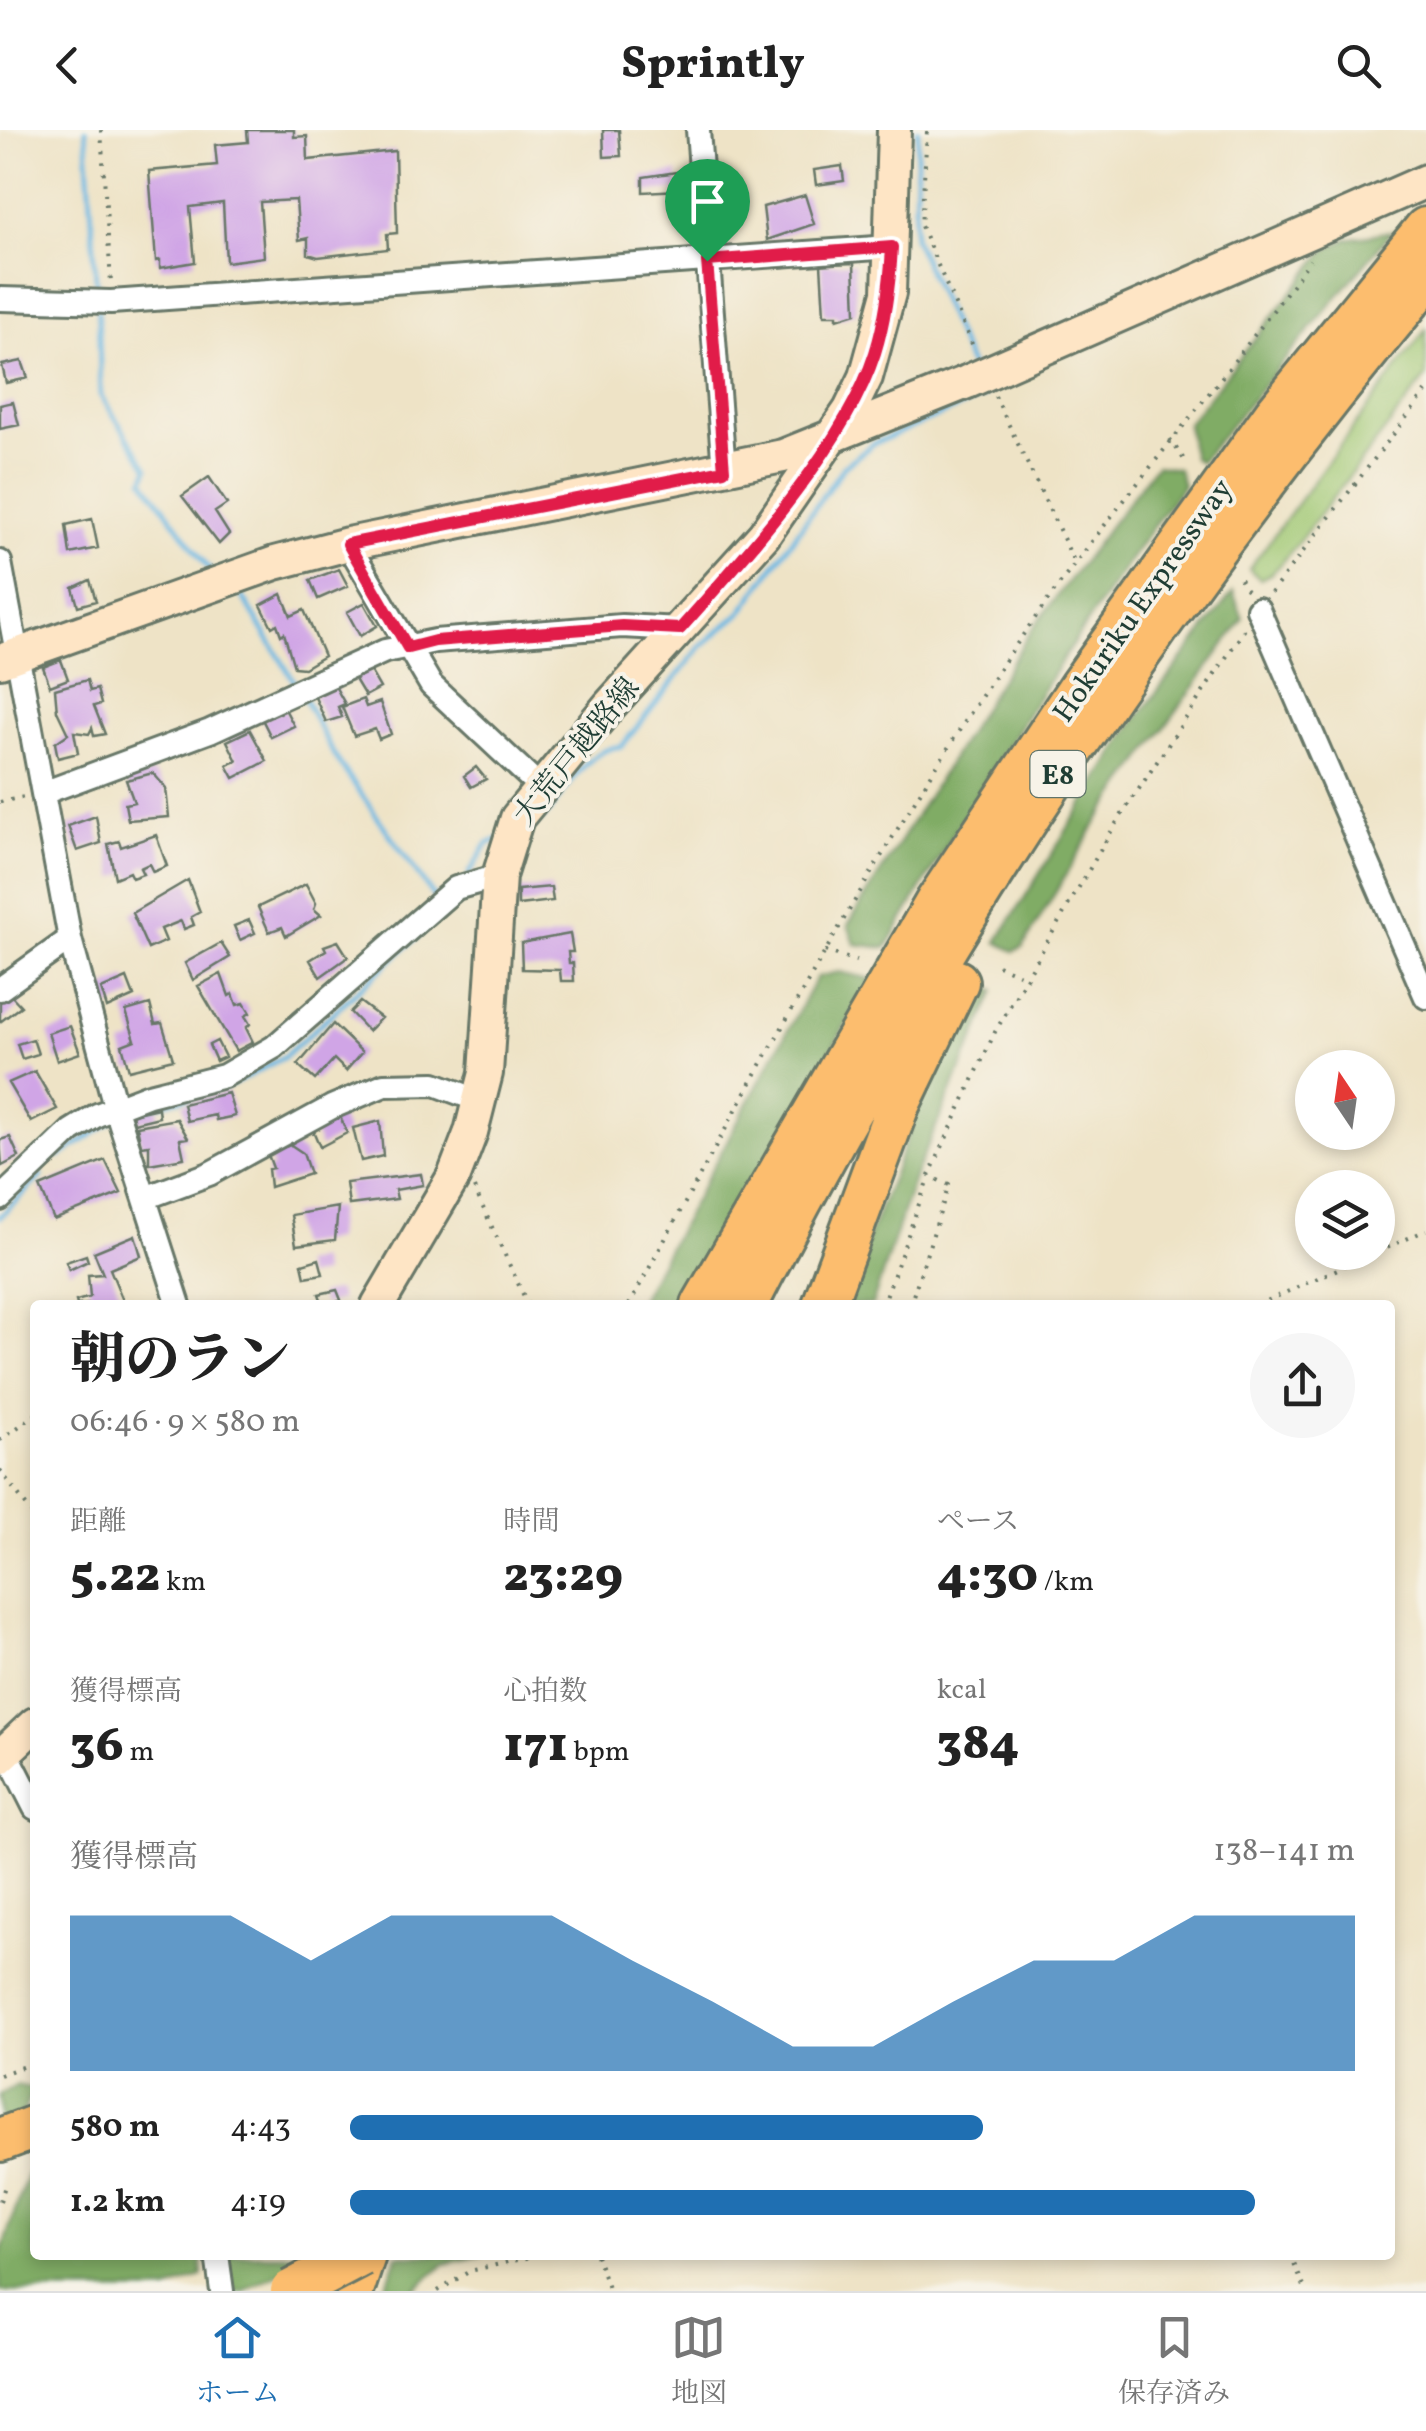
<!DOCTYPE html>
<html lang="ja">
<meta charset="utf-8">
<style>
:root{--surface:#fff;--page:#f6f6f6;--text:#222;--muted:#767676;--line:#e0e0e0;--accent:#1f6fb2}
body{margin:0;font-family:Vollkorn,"Noto Serif JP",serif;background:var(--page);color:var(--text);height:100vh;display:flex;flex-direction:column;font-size:38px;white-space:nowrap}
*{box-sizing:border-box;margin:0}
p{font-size:32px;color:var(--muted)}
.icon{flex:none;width:55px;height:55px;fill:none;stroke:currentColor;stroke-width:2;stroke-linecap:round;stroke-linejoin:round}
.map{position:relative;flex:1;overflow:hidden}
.sheet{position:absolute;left:30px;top:1170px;width:1365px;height:960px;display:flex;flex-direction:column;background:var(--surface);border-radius:10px;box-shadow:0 5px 15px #0003}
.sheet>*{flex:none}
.needle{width:65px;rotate:347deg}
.tools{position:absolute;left:1295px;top:920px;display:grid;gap:20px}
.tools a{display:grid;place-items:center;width:100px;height:100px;border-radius:50%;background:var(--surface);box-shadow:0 5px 15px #0003;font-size:50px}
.pin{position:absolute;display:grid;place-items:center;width:85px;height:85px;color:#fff;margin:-102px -42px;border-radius:50% 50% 50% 0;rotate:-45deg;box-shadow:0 0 10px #0007}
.pin .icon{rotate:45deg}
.round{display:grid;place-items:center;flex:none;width:105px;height:105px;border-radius:52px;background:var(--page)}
.summary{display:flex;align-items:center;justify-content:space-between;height:170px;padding:0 40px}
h1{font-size:55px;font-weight:800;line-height:75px}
.metrics{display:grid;grid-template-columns:repeat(3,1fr);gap:15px;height:170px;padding:10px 40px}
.metrics div{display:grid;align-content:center}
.metrics b{font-size:50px;font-weight:800}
.metrics small{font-size:28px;font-weight:400}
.metrics p{font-size:28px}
.chart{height:280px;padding:20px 40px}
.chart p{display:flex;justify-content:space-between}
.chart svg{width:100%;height:180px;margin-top:10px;fill:var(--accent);opacity:.7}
ul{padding:0 40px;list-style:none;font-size:32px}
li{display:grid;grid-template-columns:160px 120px 1fr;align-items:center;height:75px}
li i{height:25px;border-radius:12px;background:var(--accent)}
header{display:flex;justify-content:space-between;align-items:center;height:130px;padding:0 40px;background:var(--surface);font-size:45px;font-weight:800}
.tabs{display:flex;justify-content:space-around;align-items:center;height:140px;border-top:2px solid var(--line);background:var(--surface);font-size:28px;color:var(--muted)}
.tabs a{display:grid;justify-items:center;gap:5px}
.tabs .selected{color:var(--accent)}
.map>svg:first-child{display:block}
.green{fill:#a0c873;stroke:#608254;stroke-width:2.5}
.forest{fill:#80ac65;stroke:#50744c;stroke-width:2.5}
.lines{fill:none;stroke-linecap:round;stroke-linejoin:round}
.stream{stroke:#68b7e3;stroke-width:5}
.building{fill:#d0a5e6}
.street-casing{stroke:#677767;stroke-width:28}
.secondary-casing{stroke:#677767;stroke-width:38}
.highway-casing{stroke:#677767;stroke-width:48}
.path{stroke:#677767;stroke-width:4;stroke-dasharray:2.5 8;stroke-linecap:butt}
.street{stroke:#fff;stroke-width:22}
.secondary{stroke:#fee5c5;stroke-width:32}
.highway{stroke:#fcbd6e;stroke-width:42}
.highway-bridge-casing{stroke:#677767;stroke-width:48;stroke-linecap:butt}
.highway-bridge{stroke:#fcbd6e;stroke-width:42}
.route-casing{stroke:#fff;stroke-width:20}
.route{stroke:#e11d48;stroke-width:12}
.labels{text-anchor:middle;stroke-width:8;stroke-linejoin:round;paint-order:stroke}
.shield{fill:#f7f3e8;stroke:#60746a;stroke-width:2.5}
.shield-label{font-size:28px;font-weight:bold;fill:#1f3d34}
.street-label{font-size:30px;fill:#1f3d34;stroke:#f7f3e8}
</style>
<header><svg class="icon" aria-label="back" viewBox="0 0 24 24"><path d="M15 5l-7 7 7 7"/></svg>Sprintly<svg class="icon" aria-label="search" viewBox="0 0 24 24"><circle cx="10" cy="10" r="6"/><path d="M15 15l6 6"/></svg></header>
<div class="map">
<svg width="1426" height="2161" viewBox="0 0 1426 2161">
<rect width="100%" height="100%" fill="#f7f3e8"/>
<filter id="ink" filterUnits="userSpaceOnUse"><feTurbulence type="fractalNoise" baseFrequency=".01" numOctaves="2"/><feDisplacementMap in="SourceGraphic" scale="20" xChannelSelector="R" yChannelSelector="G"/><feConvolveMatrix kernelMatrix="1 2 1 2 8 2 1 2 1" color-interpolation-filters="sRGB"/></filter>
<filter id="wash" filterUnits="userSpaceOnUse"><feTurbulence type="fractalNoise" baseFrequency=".0048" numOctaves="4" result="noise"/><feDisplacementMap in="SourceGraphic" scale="40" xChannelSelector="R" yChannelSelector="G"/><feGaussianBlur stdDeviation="2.25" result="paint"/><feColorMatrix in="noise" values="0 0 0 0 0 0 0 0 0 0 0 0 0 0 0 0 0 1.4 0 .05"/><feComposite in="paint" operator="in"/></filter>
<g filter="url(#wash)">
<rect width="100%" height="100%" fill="#eee3c6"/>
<path class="green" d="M1426 199V247L1294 418 1271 444 1260 449 1249 439Z"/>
<path class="forest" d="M1392 101 1200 332 1193 328 1187 294 1325 121 1347 109Z
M1156 335 1178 339 1183 355C1074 504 979 659 886 818L855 814 848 795 1032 499Z
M1233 462 1243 489 1100 687 1023 817 1014 821 997 812 1132 595Z
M839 842 872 849 686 1175H637L817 847Z
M980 854 995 861 915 1045 872 1175H842L923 967Z
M17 1955 33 1959 21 1988 0 1994V1965Z
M35 2023V2125H201L202 2146 167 2161H0V2125Z
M226 2125H307L305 2131 243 2161H233Z
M398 2125H483L444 2134 413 2161H384Z"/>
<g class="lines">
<path class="stream" d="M86 0 97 165
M918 0 914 108 972 240
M98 180 101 266 148 338 144 350 212 443
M238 459 297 556
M303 566 335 627 436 770
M528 698C560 686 574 620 622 616L702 515 741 483 844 336 873 314 984 266 980 259
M469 744 487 714 499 709
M142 979 227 957 284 927 451 776
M60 1026 113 991
M0 1087 42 1045"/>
</g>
<g id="blocks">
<path class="building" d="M247 0H294V7L307 6 308 30 395 21 397 103 387 104 388 119 318 127 308 124V108L299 110 296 70 260 72 264 127 226 132 223 73 190 77 195 132 160 138V130L156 131 149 41 217 35 215 15 248 12Z
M603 0H619L621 26 604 27Z
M842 36 844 51 816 55 814 40Z
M677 42 679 60 643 62V47Z
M805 65 814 94 767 110 763 77Z
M854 133 856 183 837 189V185H824L821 134Z
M22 231 28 248 6 253 2 235Z
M13 272 19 295 0 299V275Z
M209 347 227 374 215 382 229 404 219 414 182 366Z
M92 389 98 418 70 424 66 395Z
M339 439 348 456 318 469 310 450Z
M90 450 96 471 78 476 73 458Z
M282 464 291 486 304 480 324 526 304 538 294 537 284 503 281 505 277 494 272 497 261 475Z
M364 473 377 496 360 506 347 482Z
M61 530 68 549 50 556 43 537Z
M369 539 380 558 365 566 353 546Z
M87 550 90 561 97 559 101 574 94 576 105 604 94 606 92 598 89 604 74 602 78 623 58 628 55 613 68 604 57 581 55 559Z
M335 556 345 574 338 577 342 587 326 592 314 565Z
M363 569 366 577 380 572 391 604 379 609 375 599 354 606 342 577Z
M285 579 294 596 271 607 262 589Z
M250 600 267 631 234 648 227 635 237 631 227 611Z
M476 637 486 649 471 657 464 646Z
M153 643 166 658 169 687 128 690 125 674 134 672 126 650Z
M96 686 101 713 77 721 68 696Z
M156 705 167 736 153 742 149 734 140 738 143 744 132 748 129 742 115 748 108 714 119 711 121 717Z
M188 750 200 782 191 787 194 795 184 799 181 791 161 799 166 811 148 819 132 783Z
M306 754 316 773 314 779 321 785 286 806 282 797 269 802 258 777Z
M551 757 553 771 518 775V760Z
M249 790 255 803 240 810 234 796Z
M570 804 573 822H568L569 833H573L574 851H561L560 840 522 839 521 813Z
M338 811 348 827 320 847 310 830 326 820 324 816Z
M221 813 230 827 193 850 185 833Z
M221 844 229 866 233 864 237 875 244 873 250 883 245 886 250 894 246 898 253 912 236 921 198 856Z
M127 848 134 866 107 878 101 859Z
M8 862 21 876 0 892V868Z
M360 872 381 888 368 901 350 882Z
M150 874 155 894 162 893 173 929 129 940 122 915 135 910 126 881Z
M333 894 362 922 346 941 334 929 315 950 298 935Z
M70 896 80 923 57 931 48 903Z
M33 909 38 924 22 929 17 914Z
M217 911 225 927 216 931 209 915Z
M35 941 57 979 31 992 8 953Z
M228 963 235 986 216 990 215 985 187 991 183 974Z
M158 978 159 987 134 993 132 984Z
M339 984 347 1003 320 1017 312 998Z
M177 989 188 1008 180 1009 184 1028 149 1034V1015L141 1016 137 996Z
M380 991 383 1026 361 1031 353 998Z
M10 1007 19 1027 2 1036 0 1010Z
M291 1015 303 1023 310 1044 270 1057 268 1039 273 1038 267 1022Z
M105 1030 121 1063 54 1090 40 1057Z
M421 1044 423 1055 395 1060 397 1069 349 1075 346 1053Z
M338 1077 335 1110 296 1115 291 1085Z
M135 1105 141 1126 110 1139 124 1173 77 1175 76 1171 90 1167 88 1145 103 1144 94 1122Z
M86 1125 88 1131 69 1140 66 1132Z
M319 1129 323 1144 305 1147 302 1134Z
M337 1160 341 1170 323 1175 319 1164Z"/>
</g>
</g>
<g filter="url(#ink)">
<use href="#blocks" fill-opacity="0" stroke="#677767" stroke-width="2.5"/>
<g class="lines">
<g class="street-casing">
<path id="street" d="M698 0 724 340
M0 169 111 172 891 117
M348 414 431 555 539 656
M0 432 70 809 115 976 179 1175
M1258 479 1426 867
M43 663 210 601 385 521 435 511 622 496 679 499
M0 859 70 809
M145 1068 209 1044 332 977 384 955 435 954 480 971
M0 1069 71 1001 97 985 149 965 224 946 274 917 456 758 499 746
M6 1621 35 1678
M217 2125 222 2161"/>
</g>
<g class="secondary-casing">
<path id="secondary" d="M0 531 275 433 348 414 783 326 967 252 1426 51
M378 1175 454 1046 471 1002 486 943 499 746 517 688 609 576 764 405 850 280 866 247 889 163 894 0
M0 1627 35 1594"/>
</g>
<g class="highway-casing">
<path id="highway" d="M703 1175 937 772 1080 557 1275 285 1426 99
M746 1175C932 810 1163 464 1426 150
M824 1175 898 975 957 852
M0 2010 35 1997
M352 2161 364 2125"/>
</g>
<path class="path" d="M101 0 111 153
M927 2 921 96 975 221
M995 266 1075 433
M1170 309 1187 334
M1240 449 1248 462
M1271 463 1426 262
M0 672 24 667
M825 821 856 831
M998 835 1025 847
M474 1058 528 1175
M1378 1122 1426 1100
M629 1175C748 958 865 739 1003 534 1098 393 1212 268 1310 130
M883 1175 929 1046 995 902 1115 695 1245 499
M910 1175 949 1055 929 1046
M1258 1175 1375 1122
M0 1310 35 1285
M0 1340 35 1388
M0 1945 35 1932
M0 2071 5 2056
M596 2125 609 2161
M1290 2125 1306 2161
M438 2161 470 2141 539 2125"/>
<use href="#street" class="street"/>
<use href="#secondary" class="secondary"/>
<use href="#highway" class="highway"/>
<g class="highway-bridge-casing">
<path id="highway-bridge" d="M292 2161 361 2125"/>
</g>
<use href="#highway-bridge" class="highway-bridge"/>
</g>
</g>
<g class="lines" filter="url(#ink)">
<g class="route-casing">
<path id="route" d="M892 117C890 154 886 188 875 223 845 317 745 426 680 499L622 496 435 511 408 518 348 414 724 340 707 131Z"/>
</g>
<use href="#route" class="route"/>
</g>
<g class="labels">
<rect class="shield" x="1030.5" y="621" width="55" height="46" rx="8"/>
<g class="shield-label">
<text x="1058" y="654">E8</text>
</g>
<g class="street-label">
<text transform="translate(1142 470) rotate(-55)" y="10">Hokuriku Expressway</text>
<text transform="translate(576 621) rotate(-51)" y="10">大荒戸越路線</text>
</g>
</g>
</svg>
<div class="tools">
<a><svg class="needle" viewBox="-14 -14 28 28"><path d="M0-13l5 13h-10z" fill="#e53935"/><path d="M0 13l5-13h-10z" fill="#767676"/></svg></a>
<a><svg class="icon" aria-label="layers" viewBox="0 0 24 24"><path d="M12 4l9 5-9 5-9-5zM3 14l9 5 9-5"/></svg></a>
</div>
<div class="pin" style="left:707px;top:131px;background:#1e9e55"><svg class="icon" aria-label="arrive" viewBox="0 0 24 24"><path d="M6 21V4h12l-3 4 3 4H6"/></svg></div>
<section class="sheet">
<div class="summary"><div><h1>朝のラン</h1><p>06:46 · 9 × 580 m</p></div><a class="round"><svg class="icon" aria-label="share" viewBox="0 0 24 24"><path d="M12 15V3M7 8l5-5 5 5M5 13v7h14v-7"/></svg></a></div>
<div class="metrics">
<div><p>距離</p><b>5.22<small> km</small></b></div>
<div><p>時間</p><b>23:29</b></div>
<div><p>ペース</p><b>4:30<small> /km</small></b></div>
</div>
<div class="metrics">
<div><p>獲得標高</p><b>36<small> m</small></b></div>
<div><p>心拍数</p><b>171<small> bpm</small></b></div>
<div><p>kcal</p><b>384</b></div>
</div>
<div class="chart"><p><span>獲得標高</span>138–141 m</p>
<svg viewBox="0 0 160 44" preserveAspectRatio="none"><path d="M0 44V6L10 6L20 6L30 17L40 6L50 6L60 6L70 17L80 27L90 38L100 38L110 27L120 17L130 17L140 6L150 6L160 6V44z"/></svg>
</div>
<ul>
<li><b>580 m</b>4:43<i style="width:63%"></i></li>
<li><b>1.2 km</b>4:19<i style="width:90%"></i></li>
</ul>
</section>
</div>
<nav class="tabs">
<a class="selected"><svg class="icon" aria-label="home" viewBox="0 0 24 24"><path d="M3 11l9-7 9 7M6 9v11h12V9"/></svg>ホーム</a>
<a><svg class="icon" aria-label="map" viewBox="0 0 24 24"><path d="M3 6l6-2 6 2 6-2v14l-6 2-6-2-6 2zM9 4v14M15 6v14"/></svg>地図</a>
<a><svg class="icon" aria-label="saved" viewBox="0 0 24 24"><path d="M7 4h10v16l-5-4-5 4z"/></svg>保存済み</a>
</nav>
